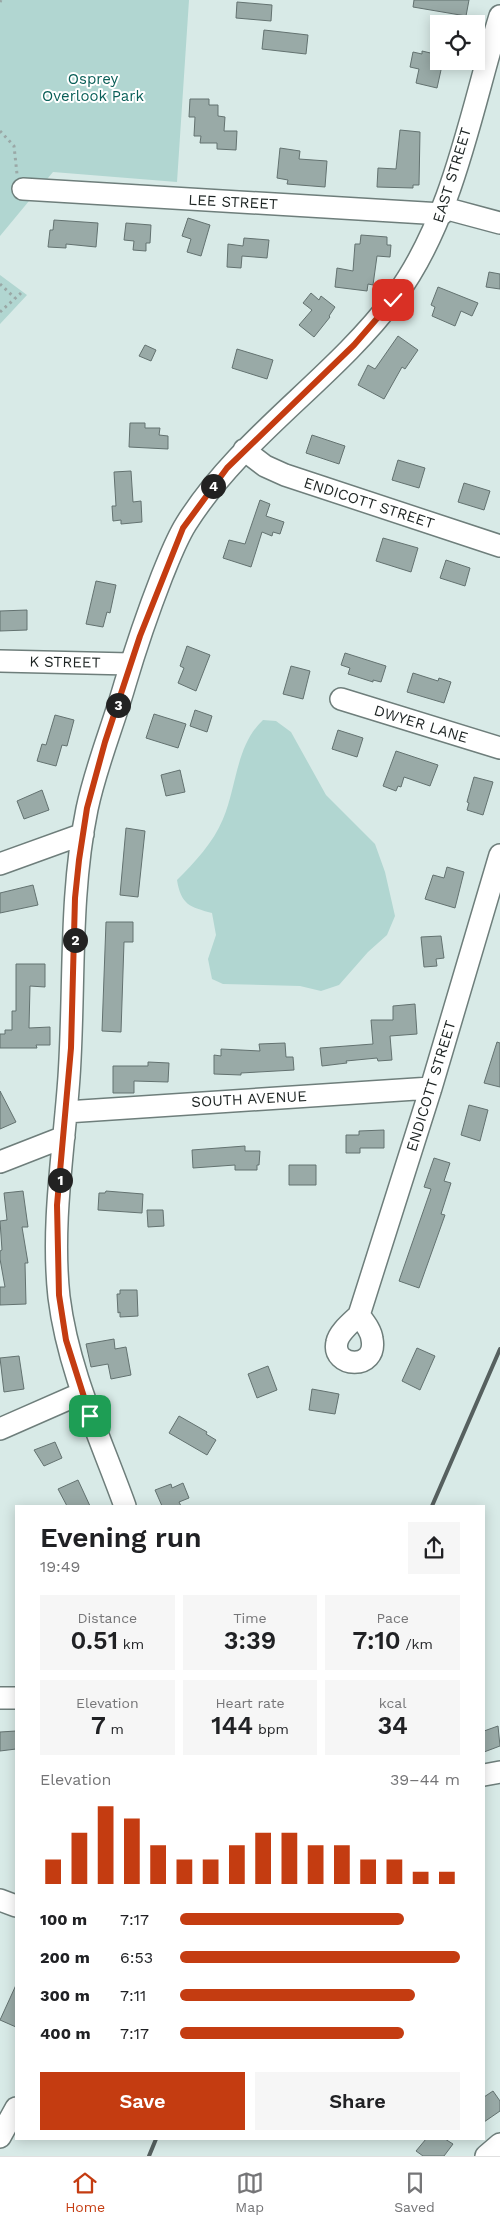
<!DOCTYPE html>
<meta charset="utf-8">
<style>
:root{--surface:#fff;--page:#f6f6f6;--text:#202124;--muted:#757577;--line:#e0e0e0;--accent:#c43c11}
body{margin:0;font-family:"Work Sans",sans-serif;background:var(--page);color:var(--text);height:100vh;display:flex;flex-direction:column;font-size:19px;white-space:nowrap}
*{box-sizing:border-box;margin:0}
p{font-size:16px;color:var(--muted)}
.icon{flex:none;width:28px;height:28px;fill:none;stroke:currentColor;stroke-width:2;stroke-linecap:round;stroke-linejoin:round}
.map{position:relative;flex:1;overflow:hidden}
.sheet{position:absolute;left:15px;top:1505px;width:470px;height:635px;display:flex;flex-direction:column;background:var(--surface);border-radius:0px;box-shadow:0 2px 12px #0003}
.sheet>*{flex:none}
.controls{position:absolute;left:430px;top:15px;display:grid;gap:10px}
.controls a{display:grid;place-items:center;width:55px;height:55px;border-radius:0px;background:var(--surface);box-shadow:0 2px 12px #0003;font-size:25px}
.pin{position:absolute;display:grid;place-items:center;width:42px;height:42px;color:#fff;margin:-21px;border-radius:10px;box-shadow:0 2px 8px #0006}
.km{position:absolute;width:25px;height:25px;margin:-12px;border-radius:50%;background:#222;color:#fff;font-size:14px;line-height:25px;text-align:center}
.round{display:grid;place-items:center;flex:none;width:52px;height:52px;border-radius:0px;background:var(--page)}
.summary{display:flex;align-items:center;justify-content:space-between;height:85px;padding:0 25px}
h1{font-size:28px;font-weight:600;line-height:38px}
.stats{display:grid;grid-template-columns:repeat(3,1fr);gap:8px;height:85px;padding:5px 25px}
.stats div{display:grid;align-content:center;border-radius:0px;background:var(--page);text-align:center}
.stats b{font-size:25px;font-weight:600}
.stats small{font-size:14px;font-weight:400}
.stats p{font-size:14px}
.chart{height:140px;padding:10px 25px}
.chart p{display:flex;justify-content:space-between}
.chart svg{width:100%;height:90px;margin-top:5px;stroke:var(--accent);stroke-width:6}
.primary-button{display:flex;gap:10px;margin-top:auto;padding:10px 25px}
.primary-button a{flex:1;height:58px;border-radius:0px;background:var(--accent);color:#fff;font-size:20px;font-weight:600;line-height:58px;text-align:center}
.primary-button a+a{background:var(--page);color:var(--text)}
ul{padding:0 25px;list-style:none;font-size:16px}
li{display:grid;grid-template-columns:80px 60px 1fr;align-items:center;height:38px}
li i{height:12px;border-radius:6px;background:var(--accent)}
.dock{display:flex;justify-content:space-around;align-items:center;height:70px;border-top:1px solid var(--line);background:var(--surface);font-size:14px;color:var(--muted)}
.dock a{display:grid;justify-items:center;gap:2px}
.dock .current{color:var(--accent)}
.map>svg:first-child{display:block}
.green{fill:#b1d6d1}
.building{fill:#99aaa7;stroke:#637270}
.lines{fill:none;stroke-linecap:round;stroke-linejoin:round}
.minor-casing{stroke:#6e7e7b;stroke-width:24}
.path{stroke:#9aa8a6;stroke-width:3;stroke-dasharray:2.5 4;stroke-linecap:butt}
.minor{stroke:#fff;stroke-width:21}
.rail{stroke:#56605f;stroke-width:4}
.route-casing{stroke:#fff;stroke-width:10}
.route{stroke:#c43c11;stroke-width:6}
.labels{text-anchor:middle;stroke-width:4;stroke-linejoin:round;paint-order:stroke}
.park-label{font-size:15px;fill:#0a5f58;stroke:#fff}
.street-label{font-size:15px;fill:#1c2322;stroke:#fff}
</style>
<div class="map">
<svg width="500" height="2156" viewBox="0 0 500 2156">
<rect width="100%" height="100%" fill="#d8eae7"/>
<path class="green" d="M0 0H189L177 182 53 172 0 236Z
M0 275 27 295 0 324Z
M263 720 276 721 291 732 326 795 375 844 385 872 395 916 387 935 368 952 339 985 321 991 300 986 223 984 212 979 208 959 216 935 212 913C190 907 181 905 177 880 195 862 213 843 223 819 237 786 236 745 263 720Z"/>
<path class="building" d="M414 0H469L466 16 413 7Z
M237 2 272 5 271 21 236 18Z
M264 30 308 35 306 54 262 49Z
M422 51 439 55V61H443L437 88 416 83 419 69 410 67 413 52 422 54Z
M190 99H209V105H218V116L225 117 224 131H237L236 150 217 149V143H200L201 136H194L195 117H189Z
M400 130 420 132 419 185H413V188L377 187 378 168 396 169Z
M280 148 300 151 299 159 327 161 325 187 287 184 288 180 277 178Z
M188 218 210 225 201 256 187 252 191 239 182 236Z
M54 220 98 223 96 247 66 244V248L48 247 50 230H53Z
M126 223 151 225 150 243H146V251L133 250 134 241 124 240Z
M361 235 387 237V245H391L390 257 377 256 373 285 368 284 367 291 335 287 337 268 353 271 355 244H360Z
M244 238 269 240 267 258 242 256 241 268 227 267 228 244 243 246Z
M489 272 500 274V289L486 287Z
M438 287 478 303 472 316 461 311 455 326 432 316 435 307 431 305Z
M311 293 319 300 321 296 335 307 329 316 330 317 314 337 299 325 312 310 303 303Z
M398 336 418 350 405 369 402 367 384 399 358 385 368 365 375 369Z
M145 345 156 350 151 361 139 356Z
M237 349 273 360 267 379 232 368Z
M130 423H145V428H160L159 435 168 436V449L129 447Z
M312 435 345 446 339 464 306 453Z
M398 460 425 468 419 488 392 480Z
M131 471 133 502 141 501 142 522 121 524V520L113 521 112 506H116L114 472Z
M464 483 490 491 484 510 458 502Z
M260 500 270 504 266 516 284 522 280 534 273 532 272 536 262 532 251 567 223 558 229 540 245 544Z
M383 538 418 548 411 572 376 561Z
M446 560 470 568 465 586 440 578Z
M96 581 116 585 110 613 107 612 103 627 86 624Z
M27 610V630L0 631V611Z
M187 646 210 655 196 691 178 683 184 668 180 666Z
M345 653 386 666 381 682 373 680V682L348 674 350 668 341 665Z
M291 666 310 671 303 699 283 694Z
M413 673 438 681 439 678 451 682 444 703 407 692Z
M195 710 212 716 207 732 190 726Z
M154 714 186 724 178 748 146 738Z
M55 715 74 720 67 746 62 745 56 766 37 761 42 744 46 745Z
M338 730 363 738 357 757 332 749Z
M396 751 438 765 430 786 404 777 401 787 398 786 396 791 383 786Z
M180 770 185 792 166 796 161 775Z
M474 777 493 782 483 815 467 810 469 803 467 802Z
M42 790 49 810 24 819 17 801Z
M126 828 145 831 138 897 120 895Z
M447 867 464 872 455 908 425 899 433 875 444 878Z
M33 885 38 905 0 913V893Z
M106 922H133V942H124L121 1032 102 1031Z
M441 936 444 958 436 959 437 966 424 967 421 937Z
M16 964H45V987L30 986 29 1028 50 1027V1045H36L37 1048H0V1034H5V1030H12V1011H16Z
M415 1004 417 1034 390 1036 392 1060 378 1061 377 1058 346 1061 347 1063 322 1066 320 1048 373 1044 371 1020H393V1006Z
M497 1042 500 1043V1087L484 1083Z
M285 1043 286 1057H293L294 1070 241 1073V1075L214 1074V1055L221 1056V1049L260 1051 259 1044Z
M148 1062 169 1063 168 1082 134 1081V1093H113V1066H148Z
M0 1091 16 1122 0 1129Z
M469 1105 488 1110 480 1141 461 1135Z
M384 1130V1148H360V1153H346V1135H359V1131Z
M245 1146V1151H260L259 1165H257V1170H235V1165L193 1168 192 1150Z
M434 1158 450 1163 444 1181 451 1183 441 1214 445 1215 419 1288 399 1281 431 1189 424 1187Z
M289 1165H316V1185H289Z
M23 1191 28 1227H22L28 1263H25L26 1304 0 1305V1287H5L0 1259V1251L2 1250 0 1221 7 1220 4 1193Z
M106 1191 143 1194 142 1213 98 1210 99 1193H105Z
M147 1210H163L164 1226 148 1227Z
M120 1290H137L138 1316 120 1317V1312L118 1313 117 1294H120Z
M114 1339 115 1349 126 1347 131 1375 111 1379 108 1364 91 1367 86 1344Z
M417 1348 435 1356 420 1390 402 1381Z
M19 1356 24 1389 4 1392 0 1358Z
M268 1366 277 1390 257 1398 248 1374Z
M312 1389 339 1394 335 1414 309 1410Z
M179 1416 207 1432 206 1434 216 1440 207 1455 169 1433Z
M55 1442 62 1458 44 1466 34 1450Z
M78 1480 90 1506H67L58 1489Z
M183 1483 189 1498 179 1502 181 1506H162L155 1490 171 1484 172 1488Z
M498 1726 500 1746 484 1752V1731Z
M16 1731V1749L0 1751V1732Z
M16 1985V2027L0 2020Z
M493 2091 500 2101V2111L484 2122V2097Z
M426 2139H445L453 2144 444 2156H423L416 2151Z"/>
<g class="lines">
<g class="minor-casing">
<path id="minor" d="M23 189 442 214
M444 208 500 223
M244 450 265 466 285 475 500 546
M0 661 130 664
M341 699 500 748
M0 864 83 834
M66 1112 431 1088
M0 1162 64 1137
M359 1315C364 1322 371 1330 372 1339 378 1371 331 1368 337 1342 339 1332 352 1322 359 1315L431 1088 500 855
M0 1429 82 1393
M125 1506C100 1437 68 1370 59 1297 51 1224 64 1150 69 1077 75 988 69 897 87 809 96 766 113 726 125 684 136 647 148 612 162 576 169 559 176 540 186 524 241 436 333 380 395 297 454 217 471 109 500 16
M0 1698H16
M484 1775 500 1772
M0 1900 16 1906
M0 2137 16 2108
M486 2156 500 2144"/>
</g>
<path class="path" d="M0 2 1 0
M0 131 14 146 17 174
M0 284 15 298
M0 312 21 293"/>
<use href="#minor" class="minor"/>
<path class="rail" d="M432 1506 500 1349
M149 2156 156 2139"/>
</g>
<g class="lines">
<g class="route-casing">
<path id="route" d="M90 1416 66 1340 59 1295 57 1205 71 1048 75 898 79 860 87 808 105 742 140 636 183 528 227 468 354 345 393 300"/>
</g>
<use href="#route" class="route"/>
</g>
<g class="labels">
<g class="park-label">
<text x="93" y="84">Osprey<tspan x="93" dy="17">Overlook Park</tspan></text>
</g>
<g class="street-label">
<text transform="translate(452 175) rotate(-73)" y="5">EAST STREET</text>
<text transform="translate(233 202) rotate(3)" y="5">LEE STREET</text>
<text transform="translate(369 503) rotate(18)" y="5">ENDICOTT STREET</text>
<text transform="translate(65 662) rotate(1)" y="5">K STREET</text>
<text transform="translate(421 724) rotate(17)" y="5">DWYER LANE</text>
<text transform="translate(431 1086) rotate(-73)" y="5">ENDICOTT STREET</text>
<text transform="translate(249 1099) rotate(-3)" y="5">SOUTH AVENUE</text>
</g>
</g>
</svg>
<div class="controls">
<a><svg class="icon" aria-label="locate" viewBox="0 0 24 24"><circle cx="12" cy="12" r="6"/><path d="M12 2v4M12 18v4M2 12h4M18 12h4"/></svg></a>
</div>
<div class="pin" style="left:90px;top:1416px;background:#1e9e55"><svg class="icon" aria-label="arrive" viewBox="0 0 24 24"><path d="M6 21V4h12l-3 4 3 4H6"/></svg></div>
<div class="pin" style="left:393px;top:300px;background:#d93025"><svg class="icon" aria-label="check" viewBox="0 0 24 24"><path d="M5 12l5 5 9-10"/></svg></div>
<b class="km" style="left:60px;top:1180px">1</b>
<b class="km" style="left:75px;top:940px">2</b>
<b class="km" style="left:118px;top:705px">3</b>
<b class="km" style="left:213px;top:486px">4</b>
<section class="sheet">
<div class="summary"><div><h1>Evening run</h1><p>19:49</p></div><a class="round"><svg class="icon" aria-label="share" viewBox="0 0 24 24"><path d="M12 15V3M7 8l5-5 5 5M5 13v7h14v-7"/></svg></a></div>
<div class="stats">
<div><p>Distance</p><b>0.51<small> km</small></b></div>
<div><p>Time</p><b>3:39</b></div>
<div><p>Pace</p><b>7:10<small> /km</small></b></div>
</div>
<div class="stats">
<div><p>Elevation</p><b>7<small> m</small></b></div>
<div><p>Heart rate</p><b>144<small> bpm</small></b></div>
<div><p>kcal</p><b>34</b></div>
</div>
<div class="chart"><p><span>Elevation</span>39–44 m</p>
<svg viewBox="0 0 160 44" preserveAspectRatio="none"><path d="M5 44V32M15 44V19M25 44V6M35 44V12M45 44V25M55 44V32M65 44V32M75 44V25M85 44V19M95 44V19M105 44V25M115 44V25M125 44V32M135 44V32M145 44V38M155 44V38"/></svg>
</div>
<ul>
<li><b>100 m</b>7:17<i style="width:80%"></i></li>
<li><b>200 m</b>6:53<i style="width:100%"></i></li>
<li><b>300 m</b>7:11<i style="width:84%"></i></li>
<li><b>400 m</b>7:17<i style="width:80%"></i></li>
</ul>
<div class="primary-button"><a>Save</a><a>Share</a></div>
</section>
</div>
<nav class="dock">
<a class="current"><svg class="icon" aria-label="home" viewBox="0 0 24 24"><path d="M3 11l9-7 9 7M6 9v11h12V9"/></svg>Home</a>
<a><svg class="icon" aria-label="map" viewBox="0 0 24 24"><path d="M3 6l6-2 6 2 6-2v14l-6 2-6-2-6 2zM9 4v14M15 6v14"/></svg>Map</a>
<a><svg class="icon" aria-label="saved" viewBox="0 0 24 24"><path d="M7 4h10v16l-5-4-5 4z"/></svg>Saved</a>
</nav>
